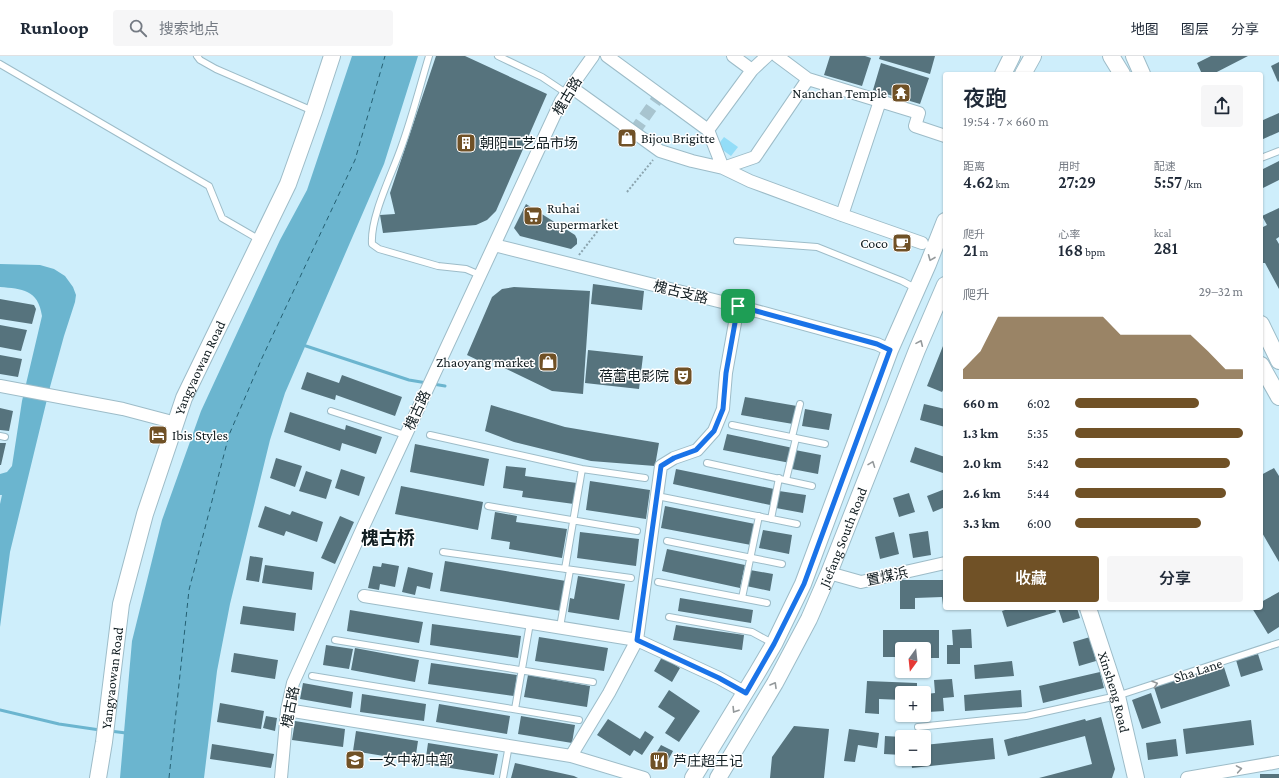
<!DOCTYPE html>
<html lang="zh">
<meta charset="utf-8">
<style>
:root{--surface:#fff;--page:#f6f6f7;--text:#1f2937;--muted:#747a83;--line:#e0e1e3;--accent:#705126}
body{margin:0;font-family:"Crimson Pro","Noto Sans SC",serif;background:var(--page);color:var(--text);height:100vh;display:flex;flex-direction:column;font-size:15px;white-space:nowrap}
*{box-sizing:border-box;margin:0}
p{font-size:13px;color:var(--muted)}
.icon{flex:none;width:22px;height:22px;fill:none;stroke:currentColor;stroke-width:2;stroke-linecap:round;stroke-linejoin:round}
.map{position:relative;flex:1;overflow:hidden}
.side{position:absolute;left:943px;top:16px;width:320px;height:538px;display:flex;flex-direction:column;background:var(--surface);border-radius:4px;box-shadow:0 1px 3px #0004}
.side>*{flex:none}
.needle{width:26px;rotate:195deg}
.tools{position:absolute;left:895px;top:586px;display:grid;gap:8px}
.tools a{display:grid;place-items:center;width:36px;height:36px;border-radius:4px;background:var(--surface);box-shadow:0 1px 3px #0004;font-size:20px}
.pin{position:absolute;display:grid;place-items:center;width:34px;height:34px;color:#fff;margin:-17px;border-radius:8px;box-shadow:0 2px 6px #0006}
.round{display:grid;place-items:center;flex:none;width:42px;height:42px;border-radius:4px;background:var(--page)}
.overview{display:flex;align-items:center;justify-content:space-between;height:68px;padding:0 20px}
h1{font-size:22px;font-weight:600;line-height:30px}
.stats{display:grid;grid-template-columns:repeat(3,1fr);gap:6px;height:68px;padding:4px 20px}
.stats div{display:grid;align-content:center}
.stats b{font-size:17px;font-weight:600}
.stats small{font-size:11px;font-weight:400}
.stats p{font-size:11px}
.chart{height:112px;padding:8px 20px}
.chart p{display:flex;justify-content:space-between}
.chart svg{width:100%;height:72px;margin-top:4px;fill:var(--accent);opacity:.7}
.button{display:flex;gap:8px;margin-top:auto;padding:8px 20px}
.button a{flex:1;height:46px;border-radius:4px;background:var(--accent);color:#fff;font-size:16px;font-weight:600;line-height:46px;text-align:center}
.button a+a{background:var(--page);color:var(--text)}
ul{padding:0 20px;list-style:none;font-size:13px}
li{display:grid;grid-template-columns:64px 48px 1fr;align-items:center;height:30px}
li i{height:10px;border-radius:5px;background:var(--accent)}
header{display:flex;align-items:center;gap:24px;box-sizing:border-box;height:56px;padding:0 20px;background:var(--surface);border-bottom:1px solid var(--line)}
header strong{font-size:19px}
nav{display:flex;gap:22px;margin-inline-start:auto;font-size:14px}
.search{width:280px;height:36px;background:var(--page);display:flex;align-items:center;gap:10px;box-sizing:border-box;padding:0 14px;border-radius:4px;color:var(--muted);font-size:15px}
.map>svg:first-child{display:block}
.green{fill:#93ddf8}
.water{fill:#6bb5cf}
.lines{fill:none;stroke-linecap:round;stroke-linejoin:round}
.stream{stroke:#6bb5cf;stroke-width:3}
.ferry{stroke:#256073;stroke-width:1;stroke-dasharray:5 4;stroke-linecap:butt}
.building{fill:#56737d}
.street-tunnel{stroke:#a8c4cf;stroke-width:12;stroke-dasharray:12 6;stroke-linecap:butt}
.lane-casing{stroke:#9dbcc8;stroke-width:8}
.street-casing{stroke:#9dbcc8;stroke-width:14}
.secondary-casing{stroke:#9dbcc8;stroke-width:18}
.path{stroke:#8ba4ae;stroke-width:2;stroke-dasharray:2 2;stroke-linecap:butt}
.lane{stroke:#fff;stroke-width:6}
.street{stroke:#fff;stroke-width:12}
.secondary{stroke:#fff;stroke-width:16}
.oneway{stroke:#94999b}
.route-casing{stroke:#fff;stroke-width:8}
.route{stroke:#1a73e8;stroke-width:5}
.labels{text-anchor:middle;stroke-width:3;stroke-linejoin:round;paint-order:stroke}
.poi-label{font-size:14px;fill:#111d21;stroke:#fff;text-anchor:start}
.street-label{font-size:14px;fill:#111d21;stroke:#fff}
.district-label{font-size:18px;font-weight:bold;fill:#111d21;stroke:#fff}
</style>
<header>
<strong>Runloop</strong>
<div class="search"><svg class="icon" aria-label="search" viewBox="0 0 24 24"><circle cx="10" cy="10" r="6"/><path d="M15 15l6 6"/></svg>搜索地点</div>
<nav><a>地图</a><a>图层</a><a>分享</a></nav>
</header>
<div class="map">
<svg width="1279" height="722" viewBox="0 0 1279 722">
<rect width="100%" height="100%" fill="#ceeefb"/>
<path class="green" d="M724 81 738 91 731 100 717 90Z"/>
<path class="water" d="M352 0H418L384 108 285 337 270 384 230 548 217 615 204 722H120L132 585 162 464 201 355 280 184 307 134Z
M0 208 40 209 54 213 65 220 73 231 76 239 75 246 64 280 50 331 10 496 0 571V448L2 439H0V418L7 416 12 410 22 345 42 260C38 233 22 233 0 231Z"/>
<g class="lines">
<path class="stream" d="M306 290 409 324 427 327
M433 328 445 330
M0 654 59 668 100 674
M110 675 126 677"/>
<path class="ferry" d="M169 722 189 534 229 379 262 302 355 104 385 0"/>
</g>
<path class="building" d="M436 0H465L547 38 496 155 487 164 476 169 383 177 380 159 395 158 390 137Z
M830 0H865L871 2 862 30 824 19Z
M880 0H935L930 18 879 3Z
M1211 0H1248L1213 18H1202L1197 7Z
M1279 6V25L1278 26 1271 10Z
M881 7 929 22 920 48 873 34Z
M1279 57V76L1261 84V65Z
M1279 105V124L1261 133V114Z
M526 148 575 179 577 183V188L571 193 520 180 514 172Z
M1279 152V181L1276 183 1279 188V233L1265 207H1261V172L1267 169 1262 160Z
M593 228 644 235 642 254 591 248Z
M514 231 590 235 583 338 552 335 492 306 488 309 467 299 492 241 502 233Z
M0 243 34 249 36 253 32 268 0 263Z
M0 269 27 274 21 295 0 291Z
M945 285V330L942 336 927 330Z
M588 294 643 300 639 333 585 327Z
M0 299 22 303 18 321 0 318Z
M307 316 339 327 342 319 402 341 395 360 336 339 335 344 301 333Z
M745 341 797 350 793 368 741 359Z
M924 348 945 353V371L920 364Z
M491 349 565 371 659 387 655 410 591 405 514 386 485 375Z
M0 352 13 355 9 375 0 374Z
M805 353 832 358 829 374 802 370Z
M290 356 345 374 346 369 382 381 376 398 342 387 340 395 284 376Z
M727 378 793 392 790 407 723 394Z
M0 387H6L1 409H0Z
M415 388 489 403 484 430 410 416Z
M915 391 945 401V411L943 417 910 406Z
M795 394 821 399 818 418 792 413Z
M276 402 302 410 295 431 270 422Z
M506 410 526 412 525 420 577 427 574 448 522 441 523 435 503 432Z
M1274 412 1279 420V506L1261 475V419Z
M341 413 365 421 359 440 335 432Z
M676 413 774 433 770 449 673 428Z
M306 415 332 424 326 443 299 435Z
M590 425 650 434 646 463 586 454Z
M401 430 483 446 478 474 395 458Z
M945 433V451L933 456 927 440Z
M779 435 806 439 803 457 776 452Z
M909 437 915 456 899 461 893 442Z
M265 450 290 459 292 455 323 466 317 486 286 475 284 480 258 471Z
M665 450 755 468 751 489 661 472Z
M495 456 517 460 516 466 567 473 562 502 509 493 510 486 491 483Z
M340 460 354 466 335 508 321 502Z
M763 474 792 479 789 498 759 492Z
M928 475 931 499 913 502 909 478Z
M580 476 639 483 636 510 577 502Z
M894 476 899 498 880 503 875 481Z
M667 493 745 509 740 532 662 515Z
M250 500 263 502 259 526 246 524Z
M445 505 566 525 561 555 440 535Z
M382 507 399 510 395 531 380 528 379 534 368 532 373 510 381 511Z
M265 509 314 516 312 534 262 527Z
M408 511 433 517 430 533 417 530 415 539 402 536Z
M750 514 773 518 770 535 746 530Z
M578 520 625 528 619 564 568 556 570 542 574 543Z
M900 524H945V549H943L942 541 915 542V553H900Z
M1279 536V571L1268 578 1252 552H1261V546Z
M680 542 753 554 751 567 678 555Z
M243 550 296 557 294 575 240 568Z
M1011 552H1055L1056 556 1007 571 1002 555Z
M1058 552H1077L1080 562 1063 567Z
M350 554 423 566 419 587 347 575Z
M432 568 521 580 518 602 430 589Z
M676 569 744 579 742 594 673 584Z
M971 573 972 592H960V608H947V589H953L952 574Z
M883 574H939V602H928V589L897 590V601H883Z
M539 581 608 592 604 615 535 605Z
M1090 581 1096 605 1079 610 1073 586Z
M326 589 353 593 349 613 323 609Z
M355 592 419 604 415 626 351 614Z
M234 597 278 604 275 623 231 616Z
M1258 598 1263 614 1241 621 1236 604Z
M662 601 680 612 672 626 654 615Z
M1012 605 1014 620 975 623 974 609Z
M431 607 517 619 514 640 428 628Z
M1223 608 1230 630 1161 653 1154 631Z
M1100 616 1104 632 1043 647 1039 630Z
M528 619 590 630 587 651 524 641Z
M952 623 954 641 943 642 944 655 928 656 926 638 935 637 934 624Z
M867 625 917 627V637H902V644L879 643V658L865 657Z
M303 627 353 636 351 652 300 643Z
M669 634 700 655 679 686 665 677 675 662 658 651Z
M1021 634 1022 651 965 655 964 639Z
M1151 637 1161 667 1142 673 1132 644Z
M362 638 426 648 424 665 360 656Z
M220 647 264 655 261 673 217 666Z
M439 648 510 660 507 678 436 666Z
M266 660 277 662 275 675 263 672Z
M521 660 575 669 572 687 518 678Z
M1101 661 1115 713 1112 722H1039L1092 708 1085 680 1008 700 1004 684 1085 663 1086 665Z
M608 663 640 683 645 675 654 681 642 699 634 694 630 700 597 679Z
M1251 664 1254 689 1186 698 1183 673Z
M295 665 345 673 343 691 292 684Z
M794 670 829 673 824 722H770L772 701Z
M849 673 879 677 877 692 858 689 855 706 844 705Z
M356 675 418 685 415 705 353 695Z
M885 680 902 681V699L884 698Z
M993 682 995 703 912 712 911 703H924V689Z
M1176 683 1178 700 1148 704 1146 687Z
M428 687 498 698 494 719 425 708Z
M212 688 274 698 271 712 210 703Z
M661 689 673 695 663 714 650 707Z
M515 707 574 720 578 722H511Z
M1260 718H1279V722H1260Z"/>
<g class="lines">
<path class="street-tunnel" d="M634 76 660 39"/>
<g class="lane-casing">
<path id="lane" d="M197 0 200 4 216 13 313 55
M429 0C420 30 412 62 401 92 392 118 370 161 372 188L379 193 438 210 466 213 480 219
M498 0 542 21 566 37
M0 8 209 130 222 162 260 184
M1261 102 1279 95
M737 185 817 191 902 225 917 233
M331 355 405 379
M732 369 825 388
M430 379 582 413 645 422
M0 380 5 381
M792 381 800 348
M707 407 812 430
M786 424 796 382
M657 440 797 468
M488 450 637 475
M771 463 779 422
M667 485 782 508
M443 496 631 522
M565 513 582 413
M658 526 767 547
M742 542 759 460
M669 561 752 576 774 588
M560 571 570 514
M335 584 593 626
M312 620 579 664
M515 653 530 567
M918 671 1026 660 1117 640 1279 587
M503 722 509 689"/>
</g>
<g class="street-casing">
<path id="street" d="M607 0 708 74
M733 0 752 14
M767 0 752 14 708 74 723 112 755 101 808 23
M777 0 808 23 919 57 915 70 945 80
M571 31 660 95 692 105 723 112 750 125 842 159 922 187
M842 159 880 45
M494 189 738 250 877 288 890 294
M0 330 123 353 176 367
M829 517 861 526 945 507
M364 540 637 584 719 622 746 637
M287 654 571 700 609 637 637 584 661 410 674 402 697 394 714 375 723 353 726 317 738 250
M571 700 644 722
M281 722 287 654 293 627 364 469 561 45 593 0
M1187 722 1279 706"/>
</g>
<g class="secondary-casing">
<g id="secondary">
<path d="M1111 0 1122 18"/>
<path d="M1134 0 1142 18"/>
<path d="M1003 18 1012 0"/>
<path d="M1023 18 1033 0"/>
<path d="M1261 268 1279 305"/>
<path d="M1261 309 1279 341"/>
<path id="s1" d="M1088 552 1117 640 1136 722"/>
<path id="s2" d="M98 722 104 686 121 548 145 458 184 342 288 128 314 55 332 0"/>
<path d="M693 722 757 617 774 588 803 528 890 294 928 208 945 165"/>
<path id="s3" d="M718 722 775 627 809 563 829 517 917 294 945 229"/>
</g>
</g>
<path class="path" d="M627 136 653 104
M579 199 607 163"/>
<use href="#lane" class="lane"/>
<use href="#street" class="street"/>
<use href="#secondary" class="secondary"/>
</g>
<defs><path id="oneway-chevron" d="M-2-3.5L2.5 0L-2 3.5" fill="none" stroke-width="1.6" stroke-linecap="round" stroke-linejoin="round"/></defs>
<g class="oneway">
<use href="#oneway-chevron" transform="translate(931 202) rotate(112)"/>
<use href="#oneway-chevron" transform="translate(920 287) rotate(-66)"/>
<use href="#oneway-chevron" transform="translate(872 408) rotate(-69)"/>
<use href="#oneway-chevron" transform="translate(1155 628) rotate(-18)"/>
<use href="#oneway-chevron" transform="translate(774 629) rotate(-60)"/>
<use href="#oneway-chevron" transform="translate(735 654) rotate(122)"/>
<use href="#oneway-chevron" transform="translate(1239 713) rotate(-10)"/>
</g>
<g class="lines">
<g class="route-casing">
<path id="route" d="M738 250 877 288 890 294 804 528 774 588 746 637 719 622 637 584 661 410 674 402 696 394 714 375 723 353 726 317Z"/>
</g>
<use href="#route" class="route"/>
</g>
<defs>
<g id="temple-square" transform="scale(1)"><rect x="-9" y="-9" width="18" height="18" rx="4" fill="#705126" stroke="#fff"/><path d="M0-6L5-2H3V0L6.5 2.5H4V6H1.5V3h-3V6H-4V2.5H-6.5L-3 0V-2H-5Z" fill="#fff"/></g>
<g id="shop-square" transform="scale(1)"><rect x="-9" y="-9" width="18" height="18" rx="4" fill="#705126" stroke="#fff"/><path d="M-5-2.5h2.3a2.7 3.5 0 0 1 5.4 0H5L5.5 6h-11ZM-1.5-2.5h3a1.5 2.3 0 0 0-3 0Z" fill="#fff"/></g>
<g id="building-square" transform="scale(1)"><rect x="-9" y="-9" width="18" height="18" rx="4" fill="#705126" stroke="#fff"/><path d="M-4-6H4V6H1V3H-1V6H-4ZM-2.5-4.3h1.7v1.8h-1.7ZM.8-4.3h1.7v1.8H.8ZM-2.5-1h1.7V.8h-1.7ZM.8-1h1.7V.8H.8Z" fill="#fff"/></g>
<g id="supermarket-square" transform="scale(1)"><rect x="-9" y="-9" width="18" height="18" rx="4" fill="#705126" stroke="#fff"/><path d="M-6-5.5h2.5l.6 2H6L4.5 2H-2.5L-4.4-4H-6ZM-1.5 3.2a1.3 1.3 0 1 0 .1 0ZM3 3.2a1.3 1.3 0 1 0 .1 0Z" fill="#fff"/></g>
<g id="cafe-square" transform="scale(1)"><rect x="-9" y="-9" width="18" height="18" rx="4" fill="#705126" stroke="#fff"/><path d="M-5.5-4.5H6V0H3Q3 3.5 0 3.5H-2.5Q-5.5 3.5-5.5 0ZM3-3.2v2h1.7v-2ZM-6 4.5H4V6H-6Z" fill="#fff"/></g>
<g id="theatre-square" transform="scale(1)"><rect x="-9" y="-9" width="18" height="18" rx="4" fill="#705126" stroke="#fff"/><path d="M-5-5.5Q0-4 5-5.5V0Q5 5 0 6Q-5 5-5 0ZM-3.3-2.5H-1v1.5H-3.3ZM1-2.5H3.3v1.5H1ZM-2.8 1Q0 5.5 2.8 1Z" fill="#fff"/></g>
<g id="hotel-square" transform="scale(1)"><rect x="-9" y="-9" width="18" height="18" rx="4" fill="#705126" stroke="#fff"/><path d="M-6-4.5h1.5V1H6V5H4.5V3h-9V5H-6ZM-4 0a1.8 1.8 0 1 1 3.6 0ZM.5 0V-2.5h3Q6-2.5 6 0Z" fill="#fff"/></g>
<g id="school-square" transform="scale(1)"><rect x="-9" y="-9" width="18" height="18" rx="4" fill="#705126" stroke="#fff"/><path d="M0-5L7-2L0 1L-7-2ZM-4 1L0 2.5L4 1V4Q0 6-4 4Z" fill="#fff"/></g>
<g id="restaurant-square" transform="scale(1)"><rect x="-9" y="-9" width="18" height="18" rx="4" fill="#705126" stroke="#fff"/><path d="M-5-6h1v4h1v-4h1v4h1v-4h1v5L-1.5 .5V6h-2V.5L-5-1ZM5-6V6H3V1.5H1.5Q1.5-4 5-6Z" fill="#fff"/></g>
</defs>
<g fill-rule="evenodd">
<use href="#temple-square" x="901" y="37"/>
<use href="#shop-square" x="627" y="82"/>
<use href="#building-square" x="466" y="87"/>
<use href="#supermarket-square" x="533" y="160"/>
<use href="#cafe-square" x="902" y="187"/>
<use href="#shop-square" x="548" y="306"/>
<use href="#theatre-square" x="683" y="320"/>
<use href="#hotel-square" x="158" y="379"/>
<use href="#school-square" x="355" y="704"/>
<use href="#restaurant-square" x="659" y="705"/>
</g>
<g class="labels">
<g class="poi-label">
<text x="887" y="42" text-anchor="end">Nanchan Temple</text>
<text x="641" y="87">Bijou Brigitte</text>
<text x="480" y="92">朝阳工艺品市场</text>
<text x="547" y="157">Ruhai<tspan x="547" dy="16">supermarket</tspan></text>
<text x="888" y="192" text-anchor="end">Coco</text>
<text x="534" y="311" text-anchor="end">Zhaoyang market</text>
<text x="669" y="325" text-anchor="end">蓓蕾电影院</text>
<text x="172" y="384">Ibis Styles</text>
<text x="369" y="709">一女中初中部</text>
<text x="673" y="710">芦庄超王记</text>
</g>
<g class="street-label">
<text transform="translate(567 40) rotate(-59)" y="5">槐古路</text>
<text transform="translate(681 236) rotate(14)" y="5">槐古支路</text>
<text dy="5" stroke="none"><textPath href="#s2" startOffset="425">Yangyaowan Road</textPath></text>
<text transform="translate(417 354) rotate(-65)" y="5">槐古路</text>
<text dy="5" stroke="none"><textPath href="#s3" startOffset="272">Jiefang South Road</textPath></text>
<text transform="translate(887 520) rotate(-12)" y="5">置煤浜</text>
<text transform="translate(1198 614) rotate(-18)" y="5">Sha Lane</text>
<text dy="5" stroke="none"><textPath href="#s2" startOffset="101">Yangyaowan Road</textPath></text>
<text dy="5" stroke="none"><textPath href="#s1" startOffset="88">Xinsheng Road</textPath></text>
<text transform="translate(290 651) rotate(-79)" y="5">槐古路</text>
</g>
<g class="district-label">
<text x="388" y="488">槐古桥</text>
</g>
</g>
</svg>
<div class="tools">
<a><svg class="needle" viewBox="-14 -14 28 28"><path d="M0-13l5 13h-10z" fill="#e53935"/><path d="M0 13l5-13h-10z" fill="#747a83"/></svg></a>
<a>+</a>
<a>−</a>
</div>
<div class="pin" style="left:738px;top:250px;background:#1e9e55"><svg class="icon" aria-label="arrive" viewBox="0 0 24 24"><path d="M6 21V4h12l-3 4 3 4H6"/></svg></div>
<section class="side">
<div class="overview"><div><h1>夜跑</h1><p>19:54 · 7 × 660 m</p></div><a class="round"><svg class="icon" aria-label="share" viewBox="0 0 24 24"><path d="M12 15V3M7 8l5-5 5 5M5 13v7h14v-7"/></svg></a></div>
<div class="stats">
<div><p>距离</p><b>4.62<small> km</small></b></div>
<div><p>用时</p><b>27:29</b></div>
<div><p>配速</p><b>5:57<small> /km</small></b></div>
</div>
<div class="stats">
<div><p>爬升</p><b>21<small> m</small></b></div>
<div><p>心率</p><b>168<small> bpm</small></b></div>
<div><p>kcal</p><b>281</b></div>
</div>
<div class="chart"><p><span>爬升</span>29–32 m</p>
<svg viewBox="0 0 160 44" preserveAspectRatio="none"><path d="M0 44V38L10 27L20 6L30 6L40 6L50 6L60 6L70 6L80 6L90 17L100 17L110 17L120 17L130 17L140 27L150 38L160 38V44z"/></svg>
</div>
<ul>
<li><b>660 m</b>6:02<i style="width:74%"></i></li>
<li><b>1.3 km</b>5:35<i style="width:100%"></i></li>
<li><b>2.0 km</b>5:42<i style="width:92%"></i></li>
<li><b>2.6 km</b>5:44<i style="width:90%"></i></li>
<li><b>3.3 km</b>6:00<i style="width:75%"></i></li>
</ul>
<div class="button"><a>收藏</a><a>分享</a></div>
</section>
</div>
